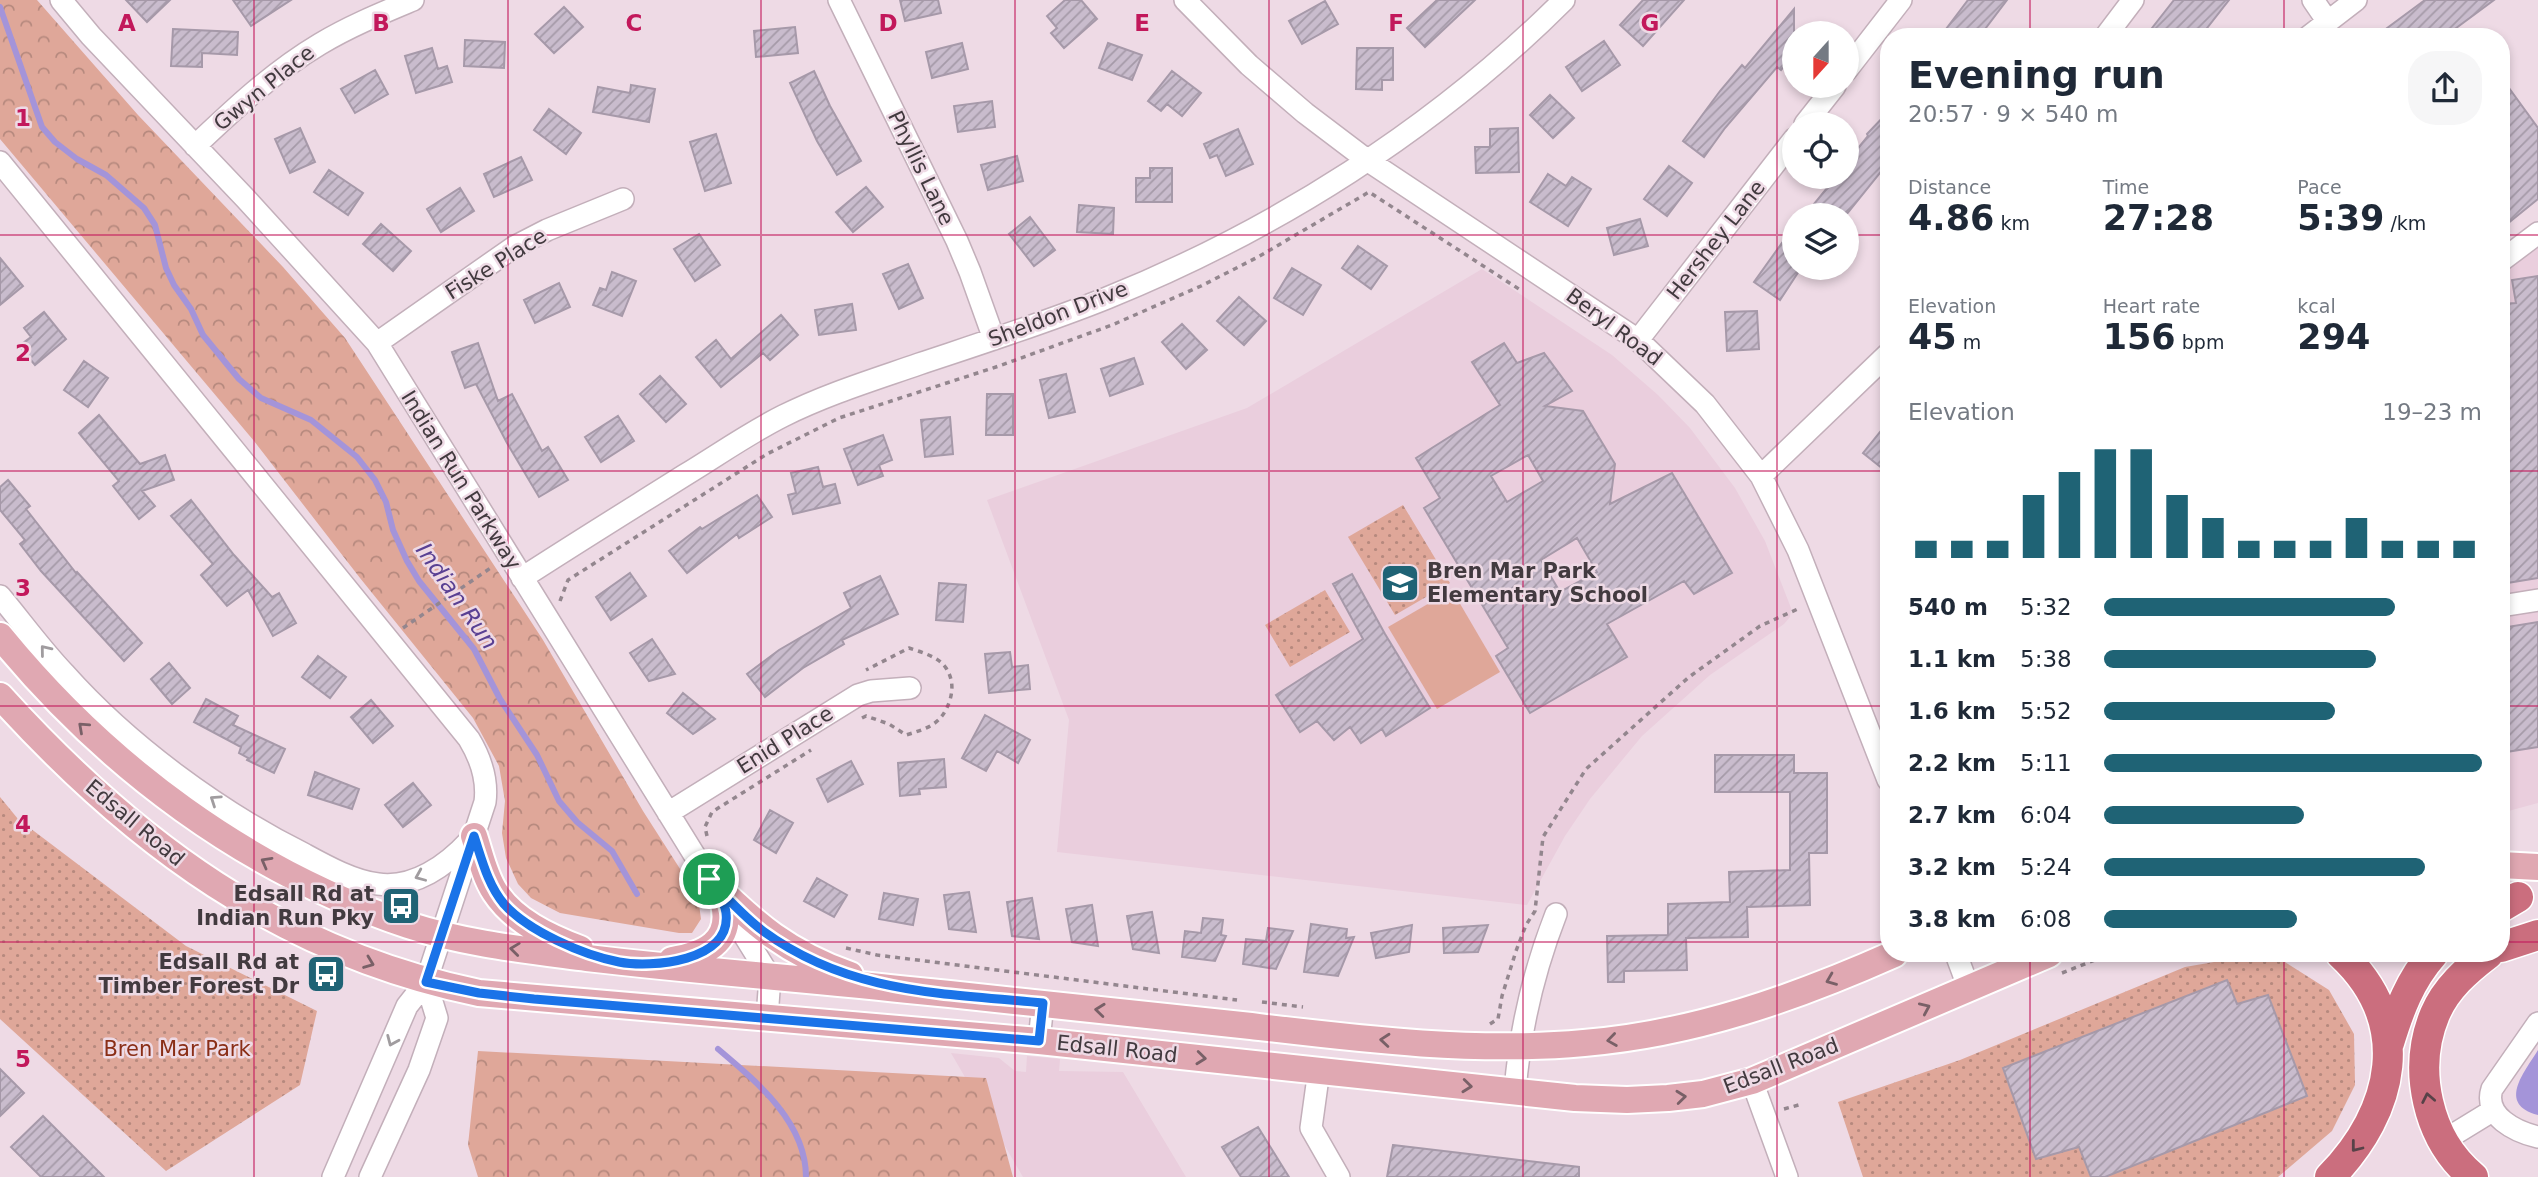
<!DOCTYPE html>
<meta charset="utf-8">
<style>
:root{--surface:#fff;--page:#f6f6f7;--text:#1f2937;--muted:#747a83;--accent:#1f6375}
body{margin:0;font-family:"DejaVu Sans",sans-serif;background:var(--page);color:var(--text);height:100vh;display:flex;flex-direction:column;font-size:26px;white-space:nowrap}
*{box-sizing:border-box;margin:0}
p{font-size:23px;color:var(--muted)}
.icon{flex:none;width:38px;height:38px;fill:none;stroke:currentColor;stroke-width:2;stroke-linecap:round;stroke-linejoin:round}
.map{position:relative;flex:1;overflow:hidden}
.details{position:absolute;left:1880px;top:28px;width:630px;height:934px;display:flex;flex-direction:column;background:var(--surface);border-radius:28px;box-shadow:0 4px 10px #0003}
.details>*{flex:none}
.needle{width:46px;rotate:201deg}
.buttons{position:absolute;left:1782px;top:21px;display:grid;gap:14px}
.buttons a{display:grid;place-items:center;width:77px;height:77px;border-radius:50%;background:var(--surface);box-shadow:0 4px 10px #0003;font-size:35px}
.pin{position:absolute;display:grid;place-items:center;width:60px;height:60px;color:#fff;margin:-30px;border:4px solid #fff;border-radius:50%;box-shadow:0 2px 7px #0007}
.round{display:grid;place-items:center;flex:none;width:74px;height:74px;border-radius:28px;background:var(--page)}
.headline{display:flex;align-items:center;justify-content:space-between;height:119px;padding:0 28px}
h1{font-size:38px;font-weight:700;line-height:52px}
.stats{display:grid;grid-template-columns:repeat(3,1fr);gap:10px;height:119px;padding:7px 28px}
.stats div{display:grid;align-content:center}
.stats b{font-size:35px;font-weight:700}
.stats small{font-size:19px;font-weight:400}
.stats p{font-size:19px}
.chart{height:196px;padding:14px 28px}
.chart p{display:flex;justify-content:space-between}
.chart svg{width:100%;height:126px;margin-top:7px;stroke:var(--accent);stroke-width:6}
ul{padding:0 28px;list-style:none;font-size:23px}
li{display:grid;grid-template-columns:112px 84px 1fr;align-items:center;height:52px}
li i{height:18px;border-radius:9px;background:var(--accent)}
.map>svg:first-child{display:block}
.built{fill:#eacedd}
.grass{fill:url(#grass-dots)}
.forest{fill:url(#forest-crowns)}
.garden{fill:#dfa799}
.water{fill:#a494d9}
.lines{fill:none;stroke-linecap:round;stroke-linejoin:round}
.stream{stroke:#a494d9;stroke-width:6}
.building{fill:url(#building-hatch);stroke:#a699a9;stroke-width:2;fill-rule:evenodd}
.minor-casing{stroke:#c3afba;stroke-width:24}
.major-casing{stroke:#fff;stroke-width:30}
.highway-casing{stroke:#fff;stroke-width:33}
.path{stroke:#93868e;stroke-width:3.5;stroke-dasharray:5 5;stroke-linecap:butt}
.minor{stroke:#fff;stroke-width:21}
.major{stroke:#e0a8b2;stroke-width:26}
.highway{stroke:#cb6e7e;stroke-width:30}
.oneway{stroke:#a09c9f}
.oneway2{stroke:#796067}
.oneway3{stroke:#574248}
.route-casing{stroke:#fff;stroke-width:14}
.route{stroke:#1a73e8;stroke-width:9}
.grid{fill:none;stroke:#c2185b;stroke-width:2;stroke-opacity:0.55}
.labels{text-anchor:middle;stroke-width:5;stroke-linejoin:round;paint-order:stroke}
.street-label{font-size:21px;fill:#423a3f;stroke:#eedae5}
.poi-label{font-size:21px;font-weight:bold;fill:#423a3f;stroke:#eedae5;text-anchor:end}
.park-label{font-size:21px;fill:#8a2e17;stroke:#eedae5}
.water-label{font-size:23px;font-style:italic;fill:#594093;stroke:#eedae5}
.grid-label{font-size:23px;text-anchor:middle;font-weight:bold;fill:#c2185b;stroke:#eedae5;stroke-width:5;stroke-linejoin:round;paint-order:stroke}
</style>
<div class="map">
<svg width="2538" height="1177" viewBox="0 0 2538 1177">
<defs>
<pattern id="grass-dots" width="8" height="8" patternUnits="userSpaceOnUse" patternTransform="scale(1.75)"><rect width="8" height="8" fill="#dfa799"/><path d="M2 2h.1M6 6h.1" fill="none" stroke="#b6897e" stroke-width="1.8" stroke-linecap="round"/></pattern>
<pattern id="forest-crowns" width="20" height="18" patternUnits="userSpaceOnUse" patternTransform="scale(1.75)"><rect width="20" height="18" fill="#dfa799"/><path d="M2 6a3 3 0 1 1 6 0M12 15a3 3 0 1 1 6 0" fill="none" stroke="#b6897e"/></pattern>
<pattern id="building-hatch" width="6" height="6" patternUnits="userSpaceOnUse" patternTransform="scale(1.75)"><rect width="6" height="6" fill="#c9bccd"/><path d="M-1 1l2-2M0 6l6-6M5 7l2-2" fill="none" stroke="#a59aa8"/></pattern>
</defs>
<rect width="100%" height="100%" fill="#eedae5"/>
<path class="built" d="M2538 243V803L2501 813V271Z
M1482 269 1612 355 1658 395 1690 428 1735 488 1765 541 1791 608 1790 617 1784 624 1710 675 1642 736 1590 799 1565 836 1527 905 1057 852 1069 720 987 500 1247 408Z
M951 1053 999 1058 1015 1071 1026 1072 1027 1056 1060 1059 1059 1071 1123 1072 1186 1177H1023Z"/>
<path class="grass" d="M1403 505 1450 583 1395 615 1348 537Z
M1325 590 1350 632 1290 667 1265 625Z
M0 797 18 819 186 946 317 1011 300 1085 166 1171 0 1019Z
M2243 957 2285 962 2329 990 2354 1034 2355 1085 2332 1131 2278 1177H1863L1838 1102 1960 1060 2185 967Z"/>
<path class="forest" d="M0 0H37L138 115 283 267 345 338 543 640 643 811 698 897 701 919 692 933H679L560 913 531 898 518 884 506 858 502 833 505 801 499 766 473 718 360 578 254 441 0 139Z
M478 1051 986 1078 1013 1177H478L468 1145Z"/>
<path class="garden" d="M1452 590 1500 672 1437 709 1388 627Z"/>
<path class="water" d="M2538 1050V1115C2497 1104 2524 1073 2538 1050Z"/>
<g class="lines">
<path class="stream" d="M0 7 42 127 55 142 77 159 106 175 144 208 155 225 166 268 174 285 191 309 203 335 239 379 261 398 311 420 357 457 375 480 386 502 393 530 407 561 419 581 474 649 500 699 537 755 559 801 577 822 612 851 637 894
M718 1049C757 1082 806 1122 806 1177"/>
</g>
<path class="building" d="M126 0H170L147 22Z
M233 0H291L251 26Z
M900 0H938L941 13 905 21Z
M1065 0H1081L1097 19 1064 48 1051 33 1057 28 1047 16Z
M1437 0H1475L1425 47 1407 28Z
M1643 0H1684L1643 46 1620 25Z
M1968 0H2007L1979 37H1940Z
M2174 0H2229L2200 37H2145Z
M2425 0H2494L2444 37H2375Z
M1325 1 1338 24 1302 44 1289 21Z
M564 7 583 27 554 53 535 34Z
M1794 9V54L1781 70 1777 67 1725 128 1704 157 1683 141 1720 91 1742 65 1745 68Z
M795 27 798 53 756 57 754 31Z
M173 29 238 32 237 55 202 53V67L171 66Z
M465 40 505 42 504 68 464 66Z
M1604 41 1620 65 1582 91 1566 67Z
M962 43 968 69 932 78 926 52Z
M1108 43 1142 55 1132 80 1099 68Z
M432 48 438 69 447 66 452 82 416 93 405 56Z
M1357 48H1393V80H1382V90L1356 89Z
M375 70 388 94 355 113 341 89Z
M814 71 830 106 861 161 837 175 817 141 790 83Z
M1172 71 1201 93 1182 116 1167 104 1161 111 1148 101Z
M2501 77 2538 128V199L2501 229Z
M631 85 655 89 649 122 593 112 598 87 630 93Z
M1550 95 1574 118 1553 138 1530 115Z
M992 101 995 127 958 132 954 106Z
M549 109 581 133 566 154 534 130Z
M1888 112V163L1846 215H1805L1836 177H1846V163L1868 136 1867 134Z
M300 128 315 162 290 173 275 139Z
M1518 128 1519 172 1476 173 1475 147H1490V129Z
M1238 129 1253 164 1226 176 1217 155 1210 158 1204 144Z
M716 134 731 183 705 191 690 142Z
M1017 156 1023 181 988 190 981 165Z
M521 157 532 180 494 197 484 174Z
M1669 166 1692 183 1667 216 1644 199Z
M1150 168H1172V202H1136V178H1150Z
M329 170 363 193 348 215 314 192Z
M1548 174 1566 186 1572 177 1591 189 1568 226 1530 202Z
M866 187 883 207 853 232 836 212Z
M460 188 474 211 441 232 427 209Z
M1079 205 1114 208 1113 234 1077 232Z
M1030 217 1055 250 1034 266 1009 234Z
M1640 219 1648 246 1614 255 1607 228Z
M381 224 411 251 393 271 363 244Z
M1794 226V268H1801L1780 300 1754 282Z
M699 234 720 265 695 281 674 249Z
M1358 246 1387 266 1371 289 1342 268Z
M0 258 23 286 0 305Z
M908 264 923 298 899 309 883 274Z
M1292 268 1321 285 1303 315 1274 298Z
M612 272 636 281 622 316 593 305 600 288 606 290Z
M2538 276V578L2501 584V304L2516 303 2512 280Z
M559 283 570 307 535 323 524 300Z
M1239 297 1266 321 1244 345 1217 321Z
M852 304 856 330 819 335 815 310Z
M1757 311 1759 349 1727 351 1725 312Z
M44 312 66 339 35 365 19 346 31 337 24 328Z
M781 315 798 335 770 360 763 353 721 387 696 357 716 340 731 359Z
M1182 324 1207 350 1186 369 1162 342Z
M478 343 498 401 512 394 542 451 548 447 568 480 539 497 507 443 476 384 465 388 452 352Z
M1504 343 1517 363 1544 353 1572 391 1545 406 1583 411 1615 464 1610 504 1672 473 1732 573 1694 594 1684 581 1607 624 1627 657 1530 713 1496 656 1508 648 1424 508 1440 498 1416 458 1500 405 1472 362ZM1528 455 1543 481 1507 502 1491 476ZM1577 538 1597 572 1560 592 1541 560Z
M1134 358 1143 384 1110 396 1101 369Z
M84 361 108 378 88 407 64 390Z
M1066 374 1075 412 1049 418 1040 380Z
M660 376 686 404 666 422 640 394Z
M987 394H1013V435H986Z
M99 415 140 464 165 455 174 480 142 491 155 506 139 519 113 486 119 481 79 433Z
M618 416 634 441 601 462 585 437Z
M950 417 953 454 925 457 921 420Z
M1888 422V473L1863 453Z
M883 435 892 460 879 465 883 476 858 485 844 449Z
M818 467 823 487 835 484 840 503 793 514 788 495 796 493 791 473Z
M8 480 30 506 26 509 76 573 77 572 142 643 124 661 41 571 20 544 25 540 0 510V487Z
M757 495 772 517 739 538 737 534 687 573 669 551 700 527 702 529Z
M191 500 234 555 272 597 279 593 296 623 273 636 248 590 227 606 201 575 213 564 171 516Z
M630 573 646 596 611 620 596 597Z
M1352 574 1385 634 1430 708 1386 736 1382 729 1361 743 1350 727 1334 740 1317 721 1300 732 1276 695 1363 639 1333 584Z
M880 576 898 614 842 640 844 644 803 668 765 697 747 674 779 650 851 608 844 593Z
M939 583 966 585 963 622 936 620Z
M2538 622V747L2506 752 2501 722V628Z
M652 639 675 674 649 681 630 653Z
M1010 652 1012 667 1028 665 1030 689 989 693 985 654Z
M318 656 346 677 330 698 302 677Z
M169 663 190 688 172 704 151 679Z
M683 693 715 719 693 734 667 713Z
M206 699 238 716 233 725 285 749 274 773 247 760 248 758 239 753 241 747 194 722Z
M371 700 393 726 373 743 351 717Z
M985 715 1030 740 1018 763 997 751 986 771 962 758Z
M1715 755H1794V773H1827V853H1809L1810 905 1747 907 1748 937 1686 938 1687 970 1624 971V982H1608L1607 936 1668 935V904L1730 902 1729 872 1790 870V792H1715Z
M944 759 946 787 919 789 920 794 900 796 898 763Z
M851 761 863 784 828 802 817 779Z
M315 772 359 789 352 809 308 795Z
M413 783 431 805 403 827 385 805Z
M770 810 793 823 776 853 754 840Z
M817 878 847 895 834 917 804 901Z
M969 892 976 932 949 929 944 895Z
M884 893 918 899 913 925 879 919Z
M1032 898 1039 939 1012 936 1007 902Z
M1092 905 1098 946 1072 942 1066 909Z
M1152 912 1159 953 1133 949 1127 916Z
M1203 918 1223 920 1221 935 1226 936 1215 961 1182 957 1185 931 1201 933Z
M1311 924 1347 929 1346 938 1354 937 1338 976 1304 972Z
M1412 925 1409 952 1376 958 1371 933Z
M1488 925 1478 952 1444 953 1443 928Z
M1268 928 1293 931 1276 969 1243 964 1246 939 1266 941Z
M2227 980 2237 1004 2268 995 2307 1096 2105 1177H2091L2079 1147 2036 1159 2003 1068Z
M0 1069 24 1093 0 1116Z
M43 1116 104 1177H41L11 1147Z
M1258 1127 1289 1177H1241L1222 1147Z
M1393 1145 1579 1167V1177H1387Z"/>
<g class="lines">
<g class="minor-casing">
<path id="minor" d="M61 0 91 36 246 199 377 343 770 977 767 1018
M839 0 957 241 970 272 994 339
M1185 0 1249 65 1305 113 1367 160 1638 340 1705 404 1761 476 1798 550 1888 780
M2313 0 2328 22
M2105 37 2133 0
M2308 37 2356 0
M1846 71 1901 0
M1805 124 1835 86
M195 146C234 109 273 72 320 44 350 26 382 13 413 0
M0 162 469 739C481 759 488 779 485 802L426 982 407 1006 333 1177
M2501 261 2538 233
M1638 340 1794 139
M377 343 514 247 547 230 623 199
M1761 476 1888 354
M522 578C576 543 631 509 685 475 718 455 749 433 783 416 827 394 873 380 919 364 982 343 1045 323 1107 298 1275 230 1435 129 1564 0
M0 596C21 621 41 649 64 673 128 745 218 811 304 854 326 866 353 881 378 884 414 889 447 865 470 840
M2501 606 2538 600
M668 813 858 695 871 691 910 688
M1956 954 1969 989
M2538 1023 2492 1089C2483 1116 2516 1132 2538 1137
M1039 1041 1043 1003
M1319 1070 1311 1128 1339 1177
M1752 1081 1787 1177
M1515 1091C1520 1029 1533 973 1556 914
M2443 1141 2492 1111
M370 1177 419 1070 437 1018 426 982"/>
</g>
<g class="major-casing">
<path id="major" d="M0 636C107 767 247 871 408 925 466 944 526 950 587 958 697 971 808 979 919 991 1030 1002 1141 1014 1251 1026 1361 1039 1474 1053 1584 1043 1693 1034 1795 998 1894 954
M0 696C134 844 281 952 479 993L1039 1041 1575 1098 1627 1100 1668 1098 1703 1094 1752 1081 2049 954
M474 836C480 854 484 875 495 892 514 921 548 937 580 949
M2501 865 2538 867
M709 879C755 925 788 953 850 975
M672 960C703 955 733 943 724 904"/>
</g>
<g class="highway-casing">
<path id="highway" d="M2501 907 2518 897
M2501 947 2538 935
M2389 1043C2399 1010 2410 980 2433 954
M2330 1177C2395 1111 2414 1022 2341 954
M2473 1177C2427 1139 2412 1069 2435 1014 2446 988 2467 970 2488 954"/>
</g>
<path class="path" d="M560 601 568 580 767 454 839 418 999 366 1112 325 1201 286 1258 257 1369 192 1522 291
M403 628 492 567
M862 718 866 716 889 724 906 735C929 728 942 724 950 700 953 689 953 679 946 668 939 657 921 652 909 648L866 670
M707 836 705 827 712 812 811 750
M846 948 877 955 1237 1000
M2062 973 2110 954
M1262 1002 1303 1007
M1490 1024 1498 1019 1502 996 1516 951 1526 925 1535 911 1543 837 1586 769 1689 677 1760 626 1800 608
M1784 1109 1802 1104"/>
<use href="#minor" class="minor"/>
<use href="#major" class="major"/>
<use href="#highway" class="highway"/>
</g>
<defs><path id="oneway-chevron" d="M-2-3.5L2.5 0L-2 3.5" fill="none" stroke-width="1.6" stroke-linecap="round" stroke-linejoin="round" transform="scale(1.75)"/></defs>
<g class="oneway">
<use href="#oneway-chevron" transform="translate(45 650) rotate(-129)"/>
<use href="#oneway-chevron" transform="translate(215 800) rotate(-146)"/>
<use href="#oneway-chevron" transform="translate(420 876) rotate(157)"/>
<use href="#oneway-chevron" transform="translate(392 1041) rotate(113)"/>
</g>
<g class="oneway2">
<use href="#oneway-chevron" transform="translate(83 727) rotate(-138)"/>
<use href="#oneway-chevron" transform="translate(266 862) rotate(-151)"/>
<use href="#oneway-chevron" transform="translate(515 949) rotate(-173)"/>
<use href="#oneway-chevron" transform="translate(369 963) rotate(21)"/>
<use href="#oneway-chevron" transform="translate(1831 980) rotate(158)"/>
<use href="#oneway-chevron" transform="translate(1925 1008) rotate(-24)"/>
<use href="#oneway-chevron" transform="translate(1100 1010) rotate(-174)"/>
<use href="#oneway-chevron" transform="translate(1385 1040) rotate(-175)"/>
<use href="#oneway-chevron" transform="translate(1612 1040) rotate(172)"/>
<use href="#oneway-chevron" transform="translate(1201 1058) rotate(6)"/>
<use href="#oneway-chevron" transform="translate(1467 1086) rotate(6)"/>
<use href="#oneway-chevron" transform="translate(1681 1097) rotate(-6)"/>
</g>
<g class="oneway3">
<use href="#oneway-chevron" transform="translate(2428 1098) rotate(-101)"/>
<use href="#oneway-chevron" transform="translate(2356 1147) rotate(128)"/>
</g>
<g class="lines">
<g class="route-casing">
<path id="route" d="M474 836C482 860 488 885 504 904 528 931 583 955 619 962 651 968 732 962 726 913 725 901 715 889 709 879 726 897 743 916 763 931 849 994 942 993 1043 1003L1039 1041 534 999 479 993 426 982Z"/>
</g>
<use href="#route" class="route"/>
</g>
<path class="grid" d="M254 0V1177M508 0V1177M761 0V1177M1015 0V1177M1269 0V1177M1523 0V1177M1777 0V1177M2030 0V37M2284 0V37M0 235H1794M1846 235H1888M2501 235H2538M0 471H1888M2501 471H2538M0 706H1888M2501 706H2538M0 942H1888M2501 942H2538M2030 954V1177M2284 954V1177"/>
<defs>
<g id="school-square" transform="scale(2.0125)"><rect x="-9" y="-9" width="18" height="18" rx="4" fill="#1f6375" stroke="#eedae5"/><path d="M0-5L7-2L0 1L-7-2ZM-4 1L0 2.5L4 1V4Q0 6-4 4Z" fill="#fff"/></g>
<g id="bus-square" transform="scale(2.0125)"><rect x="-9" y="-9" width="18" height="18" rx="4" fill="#1f6375" stroke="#eedae5"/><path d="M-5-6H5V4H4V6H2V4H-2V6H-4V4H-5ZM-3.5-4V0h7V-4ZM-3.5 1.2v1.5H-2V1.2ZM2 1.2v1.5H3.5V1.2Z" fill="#fff"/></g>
</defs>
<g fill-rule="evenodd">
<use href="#school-square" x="1400" y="583"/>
<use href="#bus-square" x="401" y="906"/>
<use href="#bus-square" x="326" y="974"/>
</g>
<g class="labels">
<g class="street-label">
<text transform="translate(264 88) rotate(-39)" y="7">Gwyn Place</text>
<text transform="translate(921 168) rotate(64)" y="7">Phyllis Lane</text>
<text transform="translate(1716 240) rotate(-52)" y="7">Hershey Lane</text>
<text transform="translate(496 264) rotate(-32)" y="7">Fiske Place</text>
<text transform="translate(1058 314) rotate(-21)" y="7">Sheldon Drive</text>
<text transform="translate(1614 327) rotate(37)" y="7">Beryl Road</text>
<text transform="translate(461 480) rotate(58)" y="7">Indian Run Parkway</text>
<text transform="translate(785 740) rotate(-32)" y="7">Enid Place</text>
<text transform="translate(135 823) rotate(40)" y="7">Edsall Road</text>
<text transform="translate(1117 1049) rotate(6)" y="7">Edsall Road</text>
<text transform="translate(1781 1066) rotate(-21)" y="7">Edsall Road</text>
</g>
<g class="poi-label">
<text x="1427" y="578" text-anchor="start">Bren Mar Park<tspan x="1427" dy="24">Elementary School</tspan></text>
<text x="374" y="901">Edsall Rd at<tspan x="374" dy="24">Indian Run Pky</tspan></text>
<text x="299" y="969">Edsall Rd at<tspan x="299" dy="24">Timber Forest Dr</tspan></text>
</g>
<g class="park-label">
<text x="177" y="1056">Bren Mar Park</text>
</g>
<g class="water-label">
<text transform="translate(457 596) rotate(55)" y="8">Indian Run</text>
</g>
</g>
<g class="grid-label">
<text x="127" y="31">A</text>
<text x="381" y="31">B</text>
<text x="634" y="31">C</text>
<text x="888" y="31">D</text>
<text x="1142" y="31">E</text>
<text x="1396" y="31">F</text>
<text x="1650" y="31">G</text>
<text x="23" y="126">1</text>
<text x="23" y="361">2</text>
<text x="23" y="596">3</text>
<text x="23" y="832">4</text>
<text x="23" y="1067">5</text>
</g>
</svg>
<div class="buttons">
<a><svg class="needle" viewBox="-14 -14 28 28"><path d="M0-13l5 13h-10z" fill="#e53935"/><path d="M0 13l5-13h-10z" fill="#747a83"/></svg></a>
<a><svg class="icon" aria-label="locate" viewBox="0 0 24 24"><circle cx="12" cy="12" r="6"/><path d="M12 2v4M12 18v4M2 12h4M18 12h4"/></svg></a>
<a><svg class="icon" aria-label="layers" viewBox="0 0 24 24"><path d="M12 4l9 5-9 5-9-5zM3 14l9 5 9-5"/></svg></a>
</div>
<div class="pin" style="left:709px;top:879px;background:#1e9e55"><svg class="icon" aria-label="arrive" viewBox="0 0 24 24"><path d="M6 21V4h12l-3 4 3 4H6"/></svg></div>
<section class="details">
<div class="headline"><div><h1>Evening run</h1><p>20:57 · 9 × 540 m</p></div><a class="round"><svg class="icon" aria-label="share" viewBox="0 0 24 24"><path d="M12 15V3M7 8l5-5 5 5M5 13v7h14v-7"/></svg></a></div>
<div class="stats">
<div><p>Distance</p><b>4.86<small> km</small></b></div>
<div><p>Time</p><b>27:28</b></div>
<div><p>Pace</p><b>5:39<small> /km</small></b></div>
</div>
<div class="stats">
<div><p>Elevation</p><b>45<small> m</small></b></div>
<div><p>Heart rate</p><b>156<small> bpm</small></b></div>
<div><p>kcal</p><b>294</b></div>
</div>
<div class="chart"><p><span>Elevation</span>19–23 m</p>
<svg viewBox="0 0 160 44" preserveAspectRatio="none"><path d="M5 44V38M15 44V38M25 44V38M35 44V22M45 44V14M55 44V6M65 44V6M75 44V22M85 44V30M95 44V38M105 44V38M115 44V38M125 44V30M135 44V38M145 44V38M155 44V38"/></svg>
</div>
<ul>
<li><b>540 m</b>5:32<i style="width:77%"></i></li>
<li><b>1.1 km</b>5:38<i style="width:72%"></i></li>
<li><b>1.6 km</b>5:52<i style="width:61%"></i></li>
<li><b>2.2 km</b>5:11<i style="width:100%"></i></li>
<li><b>2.7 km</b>6:04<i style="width:53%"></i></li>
<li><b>3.2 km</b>5:24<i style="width:85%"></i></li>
<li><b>3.8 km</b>6:08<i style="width:51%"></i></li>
</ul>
</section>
</div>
